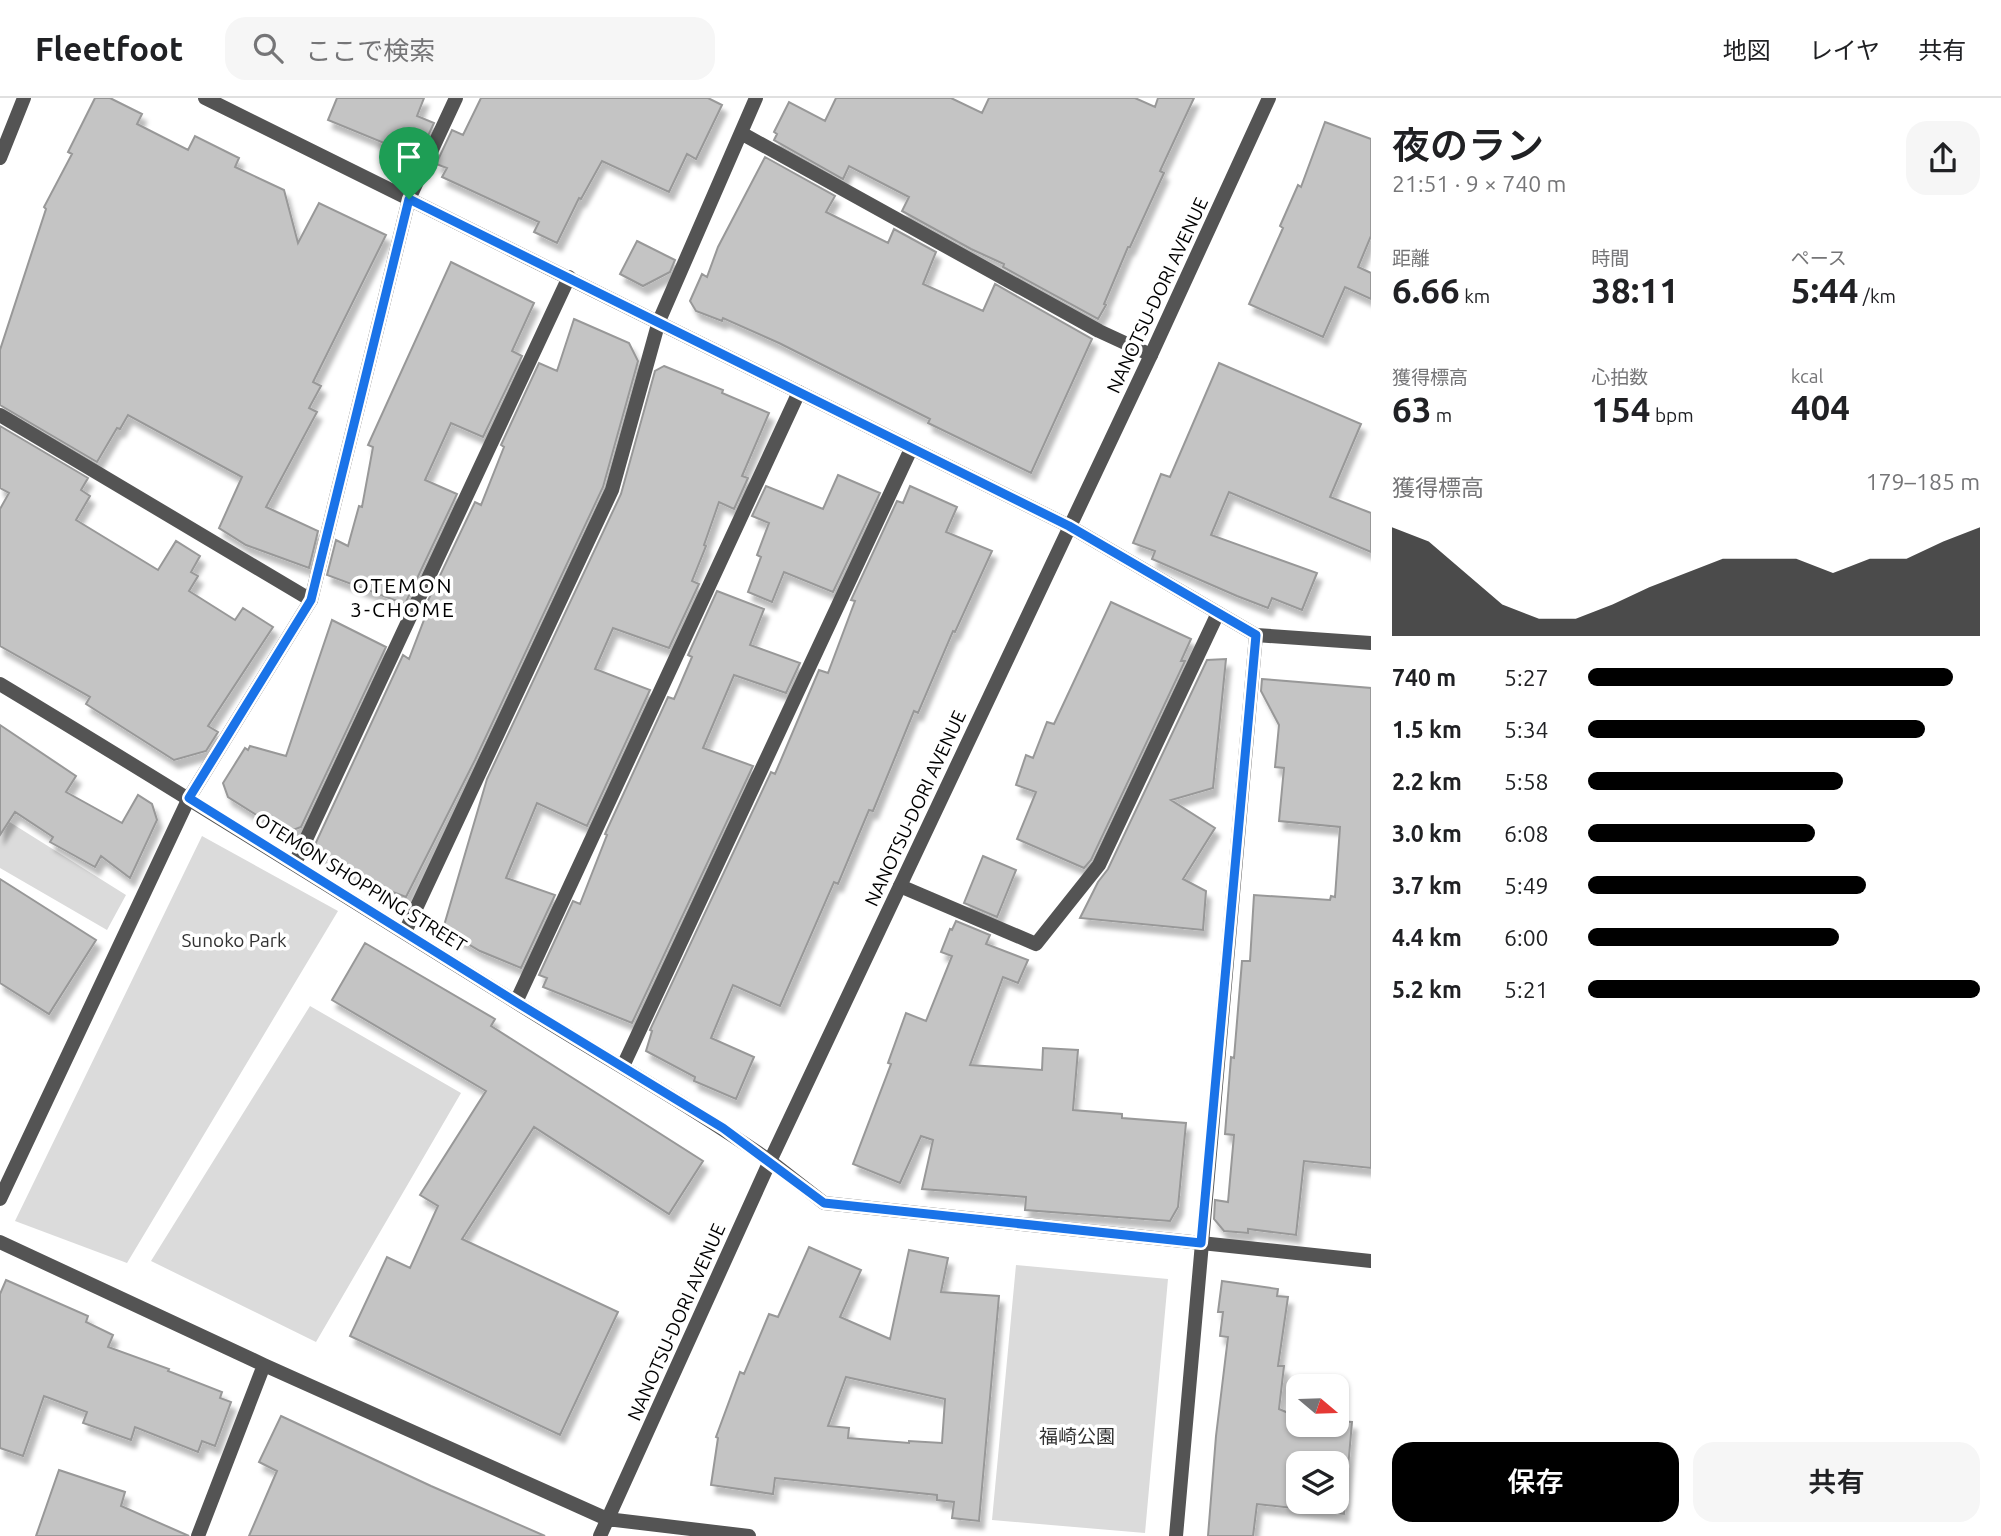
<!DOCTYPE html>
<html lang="ja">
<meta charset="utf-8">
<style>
:root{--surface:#fff;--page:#f6f6f6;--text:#202124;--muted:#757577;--line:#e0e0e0;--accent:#000}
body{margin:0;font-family:Ubuntu,"Noto Sans JP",sans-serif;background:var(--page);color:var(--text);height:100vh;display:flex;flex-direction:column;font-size:26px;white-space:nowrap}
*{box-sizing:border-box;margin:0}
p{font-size:23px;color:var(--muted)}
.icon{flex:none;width:38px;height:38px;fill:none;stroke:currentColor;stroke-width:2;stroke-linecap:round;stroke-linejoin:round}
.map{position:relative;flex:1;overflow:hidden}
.drawer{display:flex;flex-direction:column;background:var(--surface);width:630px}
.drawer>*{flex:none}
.needle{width:46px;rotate:109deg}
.tools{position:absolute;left:1286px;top:1276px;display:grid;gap:14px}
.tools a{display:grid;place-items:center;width:63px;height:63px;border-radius:14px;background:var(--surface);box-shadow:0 2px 5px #0004;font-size:35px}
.pin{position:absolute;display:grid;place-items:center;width:60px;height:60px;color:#fff;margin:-72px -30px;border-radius:50% 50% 50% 0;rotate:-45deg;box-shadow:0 0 7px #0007}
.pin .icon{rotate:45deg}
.round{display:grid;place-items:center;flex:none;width:74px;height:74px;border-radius:21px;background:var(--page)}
.summary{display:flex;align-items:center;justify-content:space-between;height:119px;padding:0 21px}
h1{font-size:38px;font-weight:600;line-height:52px}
.figures{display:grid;grid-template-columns:repeat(3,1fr);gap:10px;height:119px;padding:7px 21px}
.figures div{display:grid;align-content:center}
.figures b{font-size:35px;font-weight:600}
.figures small{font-size:19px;font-weight:400}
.figures p{font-size:19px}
.chart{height:196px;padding:14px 21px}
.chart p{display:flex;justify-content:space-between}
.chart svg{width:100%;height:126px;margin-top:7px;fill:var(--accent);opacity:.7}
.action{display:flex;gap:14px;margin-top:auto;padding:14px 21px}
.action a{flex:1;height:80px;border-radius:21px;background:var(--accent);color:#fff;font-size:28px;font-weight:600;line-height:80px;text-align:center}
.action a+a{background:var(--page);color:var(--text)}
ul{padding:0 21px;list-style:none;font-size:23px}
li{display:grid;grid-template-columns:112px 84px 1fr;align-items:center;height:52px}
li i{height:18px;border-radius:9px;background:var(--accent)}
header{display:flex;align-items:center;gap:42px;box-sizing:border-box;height:98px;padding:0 35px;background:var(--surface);border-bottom:2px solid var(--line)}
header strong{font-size:33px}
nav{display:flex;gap:38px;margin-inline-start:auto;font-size:24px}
.search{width:490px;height:63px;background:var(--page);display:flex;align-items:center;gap:18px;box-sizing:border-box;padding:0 24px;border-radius:21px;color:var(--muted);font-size:26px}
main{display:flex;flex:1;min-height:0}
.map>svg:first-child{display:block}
.green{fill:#dbdbdb}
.building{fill:#c4c4c4;stroke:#989898;stroke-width:2;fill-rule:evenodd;filter:url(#shadow)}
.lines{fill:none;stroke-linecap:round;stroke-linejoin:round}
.minor{stroke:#545454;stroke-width:14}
.tertiary{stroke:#545454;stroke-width:14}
.route-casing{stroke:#fff;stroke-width:14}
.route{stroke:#1a73e8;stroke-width:9}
.labels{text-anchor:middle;stroke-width:7;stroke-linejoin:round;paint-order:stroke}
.street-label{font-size:19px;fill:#000;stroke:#fff}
.park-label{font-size:19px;fill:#323232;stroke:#fff}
.neighbourhood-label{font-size:21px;letter-spacing:2px;fill:#000;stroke:#fff}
</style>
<header>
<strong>Fleetfoot</strong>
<div class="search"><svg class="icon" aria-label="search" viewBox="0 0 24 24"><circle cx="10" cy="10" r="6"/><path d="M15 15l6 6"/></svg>ここで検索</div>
<nav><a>地図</a><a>レイヤ</a><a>共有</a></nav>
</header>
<main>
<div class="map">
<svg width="1371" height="1438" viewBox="0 0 1371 1438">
<defs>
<filter id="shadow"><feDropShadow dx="4.5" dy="8" stdDeviation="2" flood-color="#0004"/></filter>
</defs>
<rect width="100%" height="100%" fill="#fff"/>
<path class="green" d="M0 718 126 797 107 832 0 770Z
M202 738 338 813 127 1165 15 1123Z
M310 908 461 995 316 1244 151 1163Z
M1016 1167 1168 1181 1145 1435 992 1422Z"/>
<path class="building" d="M95 0H110L142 16 137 26 188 52 195 38 239 60 235 69 284 92 298 145 319 105 386 137 313 284 321 288 309 310 317 314 266 409 318 433 309 470 246 447 219 430 242 379 128 317 120 331 117 330 97 364 0 307V252L46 111 44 109 72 56 68 54Z
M337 0H424L417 18 434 25 418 59 328 22Z
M481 0H708L722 7 696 61 687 56 669 94 602 63 581 101 579 100 557 145 534 134 539 124 442 79 447 70 436 66 452 32 463 37Z
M836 0H951L982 15 989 0H1135L1155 9 1158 0H1194L1160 73 1164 75 1130 149H1128L1104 206 1106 207 1098 221 1003 169 1004 166 971 151 902 113 909 99 849 68 843 81 774 42 777 36 774 34 789 4 825 23Z
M1325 24 1371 41V138L1358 169 1371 175V201L1345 189 1323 239 1249 206 1283 130 1280 128 1298 87 1301 89Z
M765 59 835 98 826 114 888 145 894 131 936 154 923 186 983 213 995 186 1092 241 1031 375 928 325 930 321 779 245 723 220 722 223 696 213 690 203 702 176 707 179 718 149Z
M637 143 675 162 670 174 643 188 620 176Z
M451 164 534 205 512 253 522 258 483 339 451 325 425 382 457 396 405 506 327 477 336 442 348 448 359 408 362 409 373 349 368 347Z
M574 221 629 245 638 263 603 389 475 662 406 799 366 784 312 753 403 557 409 561 427 514 423 513 475 404 481 407 504 349 501 347 539 265 557 273Z
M1219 265 1361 326 1330 399 1371 415V454L1229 394 1211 437 1317 475 1302 512 1272 500 1268 510 1237 498 1152 461 1155 453 1133 445 1161 376 1170 379Z
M664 268 723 292 722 295 769 315 742 378 748 380 734 411 719 404 704 447 706 448 692 483 699 486 669 550 613 530 595 571 650 592 587 728 537 705 506 780 555 797 521 870 480 853 443 831 487 681 621 396 655 273Z
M0 328 88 380 81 392 90 398 76 422 158 472 176 443 200 458 191 474 198 478 189 493 235 522 243 510 273 529 208 628 218 634 206 653 174 662 86 606 90 599 0 548V411L9 395 0 390Z
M838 377 880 395 833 494 784 474 772 504 748 494 761 459 757 457 769 425 752 418 766 388 823 411Z
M910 388 957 409 946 434 992 453 955 534 953 533 918 615 914 613 873 713 869 712 838 786 834 784 780 908 733 887 711 940 754 959 736 1001 694 983 695 979 646 953 652 933 650 932 771 674 775 676 819 572 828 575 855 503 851 502 897 403 903 405Z
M717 493 764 511 750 547 800 565 786 595 734 577 703 650 753 668 632 925 543 889 547 880 539 877 573 803 580 806 607 737 605 736 668 599 674 601 692 559 688 557Z
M1111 504 1191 541 1181 563H1185L1091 762 1084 770 1017 741 1036 694 1016 687 1026 657 1033 660 1047 624 1054 626Z
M332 522 386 549 301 729 285 735 228 699 223 685 245 650 248 652 250 648 286 658Z
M1226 561 1213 690 1171 702 1215 730 1183 781 1206 793 1203 832 1080 820 1098 784 1108 771 1207 562Z
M1262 581 1371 590V1070L1304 1063 1296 1137 1248 1131V1135L1224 1133 1214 1121 1215 1102 1228 1104 1234 1037 1225 1036 1231 959 1234 960 1242 863H1250L1254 797 1330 802 1331 798 1335 799 1340 729 1279 723 1284 670 1275 669 1279 627 1261 593Z
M0 627 76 678 66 694 122 725 138 697 152 706 157 722 130 780 101 758 95 769 50 744 53 739 15 714 0 737Z
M983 758 1016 772 997 819 964 805Z
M0 781 96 842 49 916 0 885Z
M956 823 990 837 986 846 1028 862 1018 885 1003 879 970 967 1042 972 1043 950 1078 952 1073 1012 1122 1016V1020L1186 1025 1178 1109 1170 1123 1025 1112 1026 1099 922 1091 933 1042 921 1038 900 1085 853 1066 891 966 888 965 906 915 926 923 952 858 941 854 950 831 952 832Z
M365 845 495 921 491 928 703 1063 669 1116 534 1029 462 1141 618 1214 560 1337 350 1238 387 1159 410 1170 438 1108 420 1097 486 993 332 902Z
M809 1149 861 1172 840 1219 890 1241 909 1152 948 1160 941 1194 999 1198 979 1423 952 1420 954 1404 937 1402V1397L775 1380 773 1396 711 1387 718 1340 716 1339 740 1274 744 1276 769 1216 778 1219ZM846 1279 945 1301 942 1345 909 1343V1345L848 1340 849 1330 828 1328Z
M6 1182 88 1218 86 1224 113 1237 108 1249 169 1271 168 1273 222 1294 220 1300 231 1304 215 1348 202 1343 198 1354 135 1329 131 1342 83 1325 87 1314 44 1298 23 1358 0 1350V1196Z
M1222 1183 1278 1191 1277 1198 1288 1199 1278 1268H1284L1279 1311 1298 1319V1326H1337V1323L1352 1324 1344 1416 1257 1406 1253 1438H1208L1216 1338 1228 1239 1220 1238 1223 1214H1218ZM1298 1365H1337V1404H1298Z
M281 1318 431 1388 545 1438H249L277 1373 259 1364Z
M59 1372 125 1394 121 1408 189 1438H36Z"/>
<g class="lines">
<path class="minor" d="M741 35 1099 233 1151 257
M0 317 311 502
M0 586C173 690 343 797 514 903 599 957 687 1005 770 1063
M295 765 569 179
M900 788 1036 846 1099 767 1218 515
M405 834 612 392 659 223 756 0
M516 904 799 294
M623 968 911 351
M1176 1438 1256 537"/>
<path class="tertiary" d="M205 0 1069 428 1256 537 1371 545
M0 60 24 0
M770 1063 824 1105 1371 1163
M0 1101 189 700 311 502 409 101 456 0
M0 1144 264 1267 607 1421 749 1438
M198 1438 264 1267
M600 1438 770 1063 1151 257 1269 0"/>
</g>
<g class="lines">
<g class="route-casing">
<path id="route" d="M409 101 1069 428 1256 537 1201 1145 824 1105 723 1030 516 904 189 700 311 502Z"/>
</g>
<use href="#route" class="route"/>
</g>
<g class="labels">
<g class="street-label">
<text transform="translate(1157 197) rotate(-65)" y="7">NANOTSU-DORI AVENUE</text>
<text transform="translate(915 710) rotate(-65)" y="7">NANOTSU-DORI AVENUE</text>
<text transform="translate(361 784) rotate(32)" y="7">OTEMON SHOPPING STREET</text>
<text transform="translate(676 1224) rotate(-66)" y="7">NANOTSU-DORI AVENUE</text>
</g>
<g class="park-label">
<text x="234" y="849">Sunoko Park</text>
<text x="1077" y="1345">福崎公園</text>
</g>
<g class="neighbourhood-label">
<text x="403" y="495">OTEMON<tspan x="403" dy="24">3-CHOME</tspan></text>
</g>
</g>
</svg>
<div class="tools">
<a><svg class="needle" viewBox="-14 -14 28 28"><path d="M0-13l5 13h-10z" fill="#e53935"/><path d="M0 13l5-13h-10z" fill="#757577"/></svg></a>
<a><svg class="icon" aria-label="layers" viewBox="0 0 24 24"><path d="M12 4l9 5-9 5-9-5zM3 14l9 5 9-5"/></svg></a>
</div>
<div class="pin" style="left:409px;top:101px;background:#1e9e55"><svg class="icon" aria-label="arrive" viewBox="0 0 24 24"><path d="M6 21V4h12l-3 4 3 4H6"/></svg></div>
</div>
<section class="drawer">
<div class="summary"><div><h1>夜のラン</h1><p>21:51 · 9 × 740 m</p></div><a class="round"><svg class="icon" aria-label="share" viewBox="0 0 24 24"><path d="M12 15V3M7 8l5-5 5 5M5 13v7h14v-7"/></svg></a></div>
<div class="figures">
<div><p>距離</p><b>6.66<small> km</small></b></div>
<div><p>時間</p><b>38:11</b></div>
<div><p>ペース</p><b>5:44<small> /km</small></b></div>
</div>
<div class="figures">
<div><p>獲得標高</p><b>63<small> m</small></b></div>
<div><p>心拍数</p><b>154<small> bpm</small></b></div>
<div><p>kcal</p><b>404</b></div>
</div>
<div class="chart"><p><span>獲得標高</span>179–185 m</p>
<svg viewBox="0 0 160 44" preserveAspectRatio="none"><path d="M0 44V6L10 11L20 22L30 33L40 38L50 38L60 33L70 27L80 22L90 17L100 17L110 17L120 22L130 17L140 17L150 11L160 6V44z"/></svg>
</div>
<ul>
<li><b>740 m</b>5:27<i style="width:93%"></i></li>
<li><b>1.5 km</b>5:34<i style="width:86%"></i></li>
<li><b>2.2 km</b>5:58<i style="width:65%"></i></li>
<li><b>3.0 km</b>6:08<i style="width:58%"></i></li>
<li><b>3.7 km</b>5:49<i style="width:71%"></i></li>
<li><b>4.4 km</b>6:00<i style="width:64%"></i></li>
<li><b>5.2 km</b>5:21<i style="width:100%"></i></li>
</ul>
<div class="action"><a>保存</a><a>共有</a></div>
</section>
</main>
